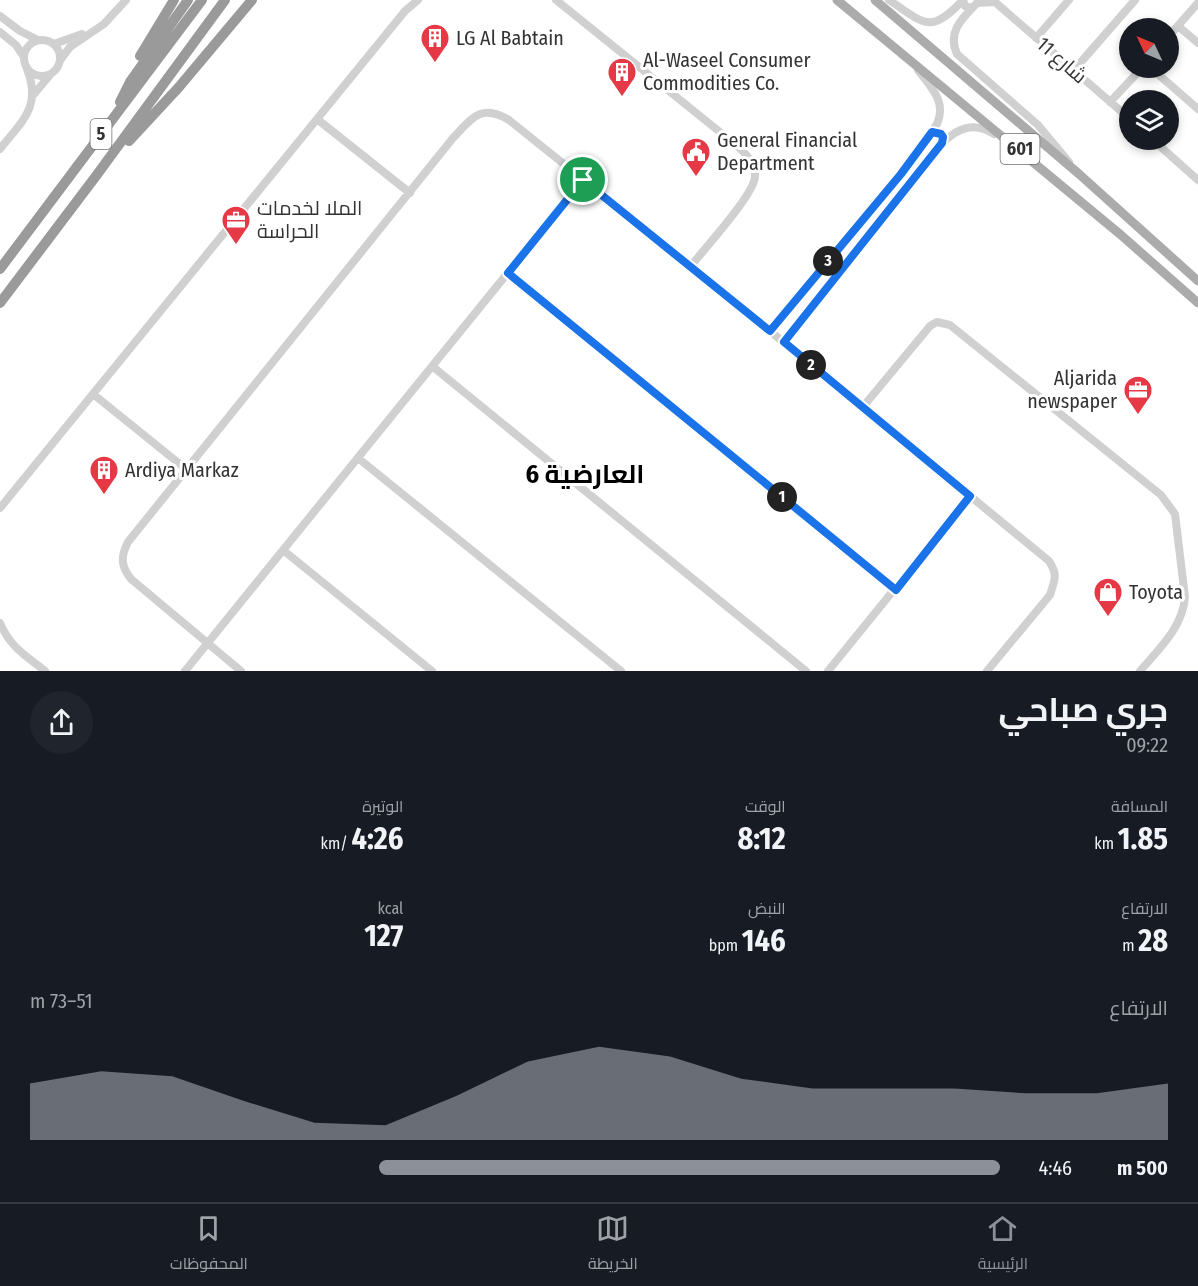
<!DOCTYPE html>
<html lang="ar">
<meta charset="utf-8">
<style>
:root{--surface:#171b24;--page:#20242c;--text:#f1f3f6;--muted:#9ea1a6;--line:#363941;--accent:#8c9099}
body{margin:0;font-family:"Fira Sans Condensed",Cairo,sans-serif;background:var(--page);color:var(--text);direction:rtl;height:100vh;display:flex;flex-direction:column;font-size:22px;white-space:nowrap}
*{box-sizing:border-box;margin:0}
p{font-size:20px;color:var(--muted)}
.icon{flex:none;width:33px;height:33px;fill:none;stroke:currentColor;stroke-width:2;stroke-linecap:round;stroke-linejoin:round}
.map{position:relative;height:671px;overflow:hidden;direction:ltr}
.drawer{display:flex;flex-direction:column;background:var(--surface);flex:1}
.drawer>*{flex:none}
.needle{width:39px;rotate:314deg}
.fabs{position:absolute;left:1119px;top:18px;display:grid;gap:12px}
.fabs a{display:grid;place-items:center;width:60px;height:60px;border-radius:50%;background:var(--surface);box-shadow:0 3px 9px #0003;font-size:30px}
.pin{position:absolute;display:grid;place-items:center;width:51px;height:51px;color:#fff;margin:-26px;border:3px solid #fff;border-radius:50%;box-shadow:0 2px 6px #0007}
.km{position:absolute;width:30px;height:30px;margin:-15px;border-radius:50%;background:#222;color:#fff;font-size:16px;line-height:30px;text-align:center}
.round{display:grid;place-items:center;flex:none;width:63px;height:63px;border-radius:32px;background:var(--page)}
.summary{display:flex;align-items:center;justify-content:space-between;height:102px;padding:0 30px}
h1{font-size:33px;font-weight:700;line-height:45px}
.metrics{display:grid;grid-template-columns:repeat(3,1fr);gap:9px;height:102px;padding:6px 30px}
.metrics div{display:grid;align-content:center}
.metrics b{font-size:30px;font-weight:700}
.metrics small{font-size:16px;font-weight:400}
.metrics p{font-size:16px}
.chart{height:168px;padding:12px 30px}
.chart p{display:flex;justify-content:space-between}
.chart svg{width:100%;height:108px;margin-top:6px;fill:var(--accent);opacity:.7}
ul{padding:0 30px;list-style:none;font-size:20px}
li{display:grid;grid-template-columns:96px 72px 1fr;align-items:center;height:45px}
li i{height:15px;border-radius:8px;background:var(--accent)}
.tab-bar{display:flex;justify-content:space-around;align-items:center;height:84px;border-top:2px solid var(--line);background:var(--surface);font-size:16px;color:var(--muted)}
.tab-bar a{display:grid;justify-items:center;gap:3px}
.tab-bar .on{color:var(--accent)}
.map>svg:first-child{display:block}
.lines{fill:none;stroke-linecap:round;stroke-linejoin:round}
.minor{stroke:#d0d0d0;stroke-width:8}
.major{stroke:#ababab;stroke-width:9}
.highway{stroke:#9a9a9a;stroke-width:10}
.route-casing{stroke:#fff;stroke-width:12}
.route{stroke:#1a73e8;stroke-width:8}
.labels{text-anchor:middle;stroke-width:6;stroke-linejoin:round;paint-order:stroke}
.shield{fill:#fff;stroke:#707070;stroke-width:1.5}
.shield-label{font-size:18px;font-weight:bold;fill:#333}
.poi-label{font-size:20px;fill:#333;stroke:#fff;text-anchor:start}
.street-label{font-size:20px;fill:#333;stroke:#fff}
.district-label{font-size:26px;font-weight:bold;fill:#000;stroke:#fff}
</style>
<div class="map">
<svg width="1198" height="671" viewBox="0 0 1198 671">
<rect width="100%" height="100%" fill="#fff"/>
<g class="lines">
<path class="minor" d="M556 0 736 145C745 153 756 163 755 176 755 194 704 249 691 266
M889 0C925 24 930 35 963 0L965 6 972 8
M980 0C965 16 946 30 957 54L1038 125 1069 162
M977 3 995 2 1130 119
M0 16 20 31 38 40
M1178 26 1198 43
M0 32 16 45 24 57
M1168 37 1198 3
M1036 38 1069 0
M24 58a18 18 0 1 1 36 0a18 18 0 1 1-36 0Z
M54 44 82 34
M61 59 70 47 104 24 126 0
M1151 68 1198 109
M1074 70 1135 0
M34 94 50 75
M1110 102 1142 68
M317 119 410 193
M1153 140 1198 180
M0 149C22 121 42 107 27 69
M508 273 895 589
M770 331 901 174 937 124C947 102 931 87 918 70
M784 342 942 143C958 128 974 121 994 134
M432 366 806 671
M93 394 186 469
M862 408 930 326 937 322 950 325 1161 495 1175 514 1185 597C1183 627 1159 649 1140 671
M358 458 621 671
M0 508 405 11 418 0
M283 550 432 671
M0 623C10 647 25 655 45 671
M185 671 583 180
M241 671 131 579C120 565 121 556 128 542L453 138C472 118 481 103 509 120L691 266 1049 561C1058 575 1055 579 1050 595L987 671
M828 671 970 496"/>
<path class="major" d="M837 0 1121 235 1198 303
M875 0 1079 174 1198 281"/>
<path class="highway" d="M140 56 174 0
M120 102 130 82 188 0
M129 141 179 87 252 0
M0 269 202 0
M0 303 96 176 225 0"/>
</g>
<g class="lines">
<g class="route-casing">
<path id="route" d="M932 132 941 134 943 137 942 143 784 342 970 496 896 590 508 273 583 180 770 331 901 174Z"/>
</g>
<use href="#route" class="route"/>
</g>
<defs>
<g id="building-pin" transform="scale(1.5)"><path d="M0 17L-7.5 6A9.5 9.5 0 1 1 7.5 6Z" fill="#e63946" stroke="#fff"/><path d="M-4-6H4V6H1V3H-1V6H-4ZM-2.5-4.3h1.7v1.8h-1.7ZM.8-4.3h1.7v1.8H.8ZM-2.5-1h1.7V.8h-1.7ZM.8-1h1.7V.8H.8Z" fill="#fff"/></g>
<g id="civic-pin" transform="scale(1.5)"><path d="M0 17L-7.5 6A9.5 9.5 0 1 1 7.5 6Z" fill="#e63946" stroke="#fff"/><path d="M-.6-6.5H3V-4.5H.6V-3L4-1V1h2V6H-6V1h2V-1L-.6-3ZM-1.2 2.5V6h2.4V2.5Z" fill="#fff"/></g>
<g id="office-pin" transform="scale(1.5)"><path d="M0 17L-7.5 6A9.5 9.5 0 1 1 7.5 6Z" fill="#e63946" stroke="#fff"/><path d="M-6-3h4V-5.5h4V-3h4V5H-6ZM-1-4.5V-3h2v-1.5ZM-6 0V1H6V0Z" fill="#fff"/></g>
<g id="shop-pin" transform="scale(1.5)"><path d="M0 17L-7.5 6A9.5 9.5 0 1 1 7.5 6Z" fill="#e63946" stroke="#fff"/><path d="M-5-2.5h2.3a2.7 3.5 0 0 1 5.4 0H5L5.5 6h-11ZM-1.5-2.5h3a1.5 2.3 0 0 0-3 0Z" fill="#fff"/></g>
</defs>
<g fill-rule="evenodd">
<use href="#building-pin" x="435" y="38"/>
<use href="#building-pin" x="622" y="72"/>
<use href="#civic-pin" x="696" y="152"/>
<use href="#office-pin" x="236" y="220"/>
<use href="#office-pin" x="1138" y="390"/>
<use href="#building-pin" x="104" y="470"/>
<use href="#shop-pin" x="1108" y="592"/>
</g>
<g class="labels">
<g class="shield">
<rect x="90.5" y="119" width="21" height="30" rx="4.5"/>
<rect x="1000.5" y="134" width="39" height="30" rx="4.5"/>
</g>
<g class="shield-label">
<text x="101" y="140">5</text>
<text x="1020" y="155">601</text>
</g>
<g class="poi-label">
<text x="456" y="45">LG Al Babtain</text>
<text x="643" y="67">Al-Waseel Consumer<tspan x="643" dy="23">Commodities Co.</tspan></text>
<text x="717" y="147">General Financial<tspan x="717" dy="23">Department</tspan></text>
<text x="257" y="215">الملا لخدمات<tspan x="257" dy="23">الحراسة</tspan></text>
<text x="1117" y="385" text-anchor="end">Aljarida<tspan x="1117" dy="23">newspaper</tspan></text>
<text x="125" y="477">Ardiya Markaz</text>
<text x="1129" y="599">Toyota</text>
</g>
<g class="street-label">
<text transform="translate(1062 60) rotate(41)" y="7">شارع 11</text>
</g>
<g class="district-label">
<text x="585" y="483">العارضية 6</text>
</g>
</g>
</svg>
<div class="fabs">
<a><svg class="needle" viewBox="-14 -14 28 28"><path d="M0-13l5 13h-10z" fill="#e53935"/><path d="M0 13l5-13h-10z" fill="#9ea1a6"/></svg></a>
<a><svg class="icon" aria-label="layers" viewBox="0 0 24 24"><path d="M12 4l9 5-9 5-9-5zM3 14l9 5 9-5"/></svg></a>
</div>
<div class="pin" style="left:583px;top:180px;background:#1e9e55"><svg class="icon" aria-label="arrive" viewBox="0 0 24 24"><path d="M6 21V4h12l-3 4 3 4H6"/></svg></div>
<b class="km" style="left:782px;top:497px">1</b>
<b class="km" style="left:811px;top:365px">2</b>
<b class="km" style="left:828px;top:261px">3</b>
</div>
<section class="drawer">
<div class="summary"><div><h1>جري صباحي</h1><p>09:22</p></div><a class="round"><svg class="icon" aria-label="share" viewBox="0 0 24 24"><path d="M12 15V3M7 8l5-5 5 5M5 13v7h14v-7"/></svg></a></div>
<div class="metrics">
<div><p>المسافة</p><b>1.85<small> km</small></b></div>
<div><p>الوقت</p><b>8:12</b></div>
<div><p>الوتيرة</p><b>4:26<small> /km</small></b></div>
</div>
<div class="metrics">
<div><p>الارتفاع</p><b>28<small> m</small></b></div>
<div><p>النبض</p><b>146<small> bpm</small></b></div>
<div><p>kcal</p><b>127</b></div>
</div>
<div class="chart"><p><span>الارتفاع</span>51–73 m</p>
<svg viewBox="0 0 160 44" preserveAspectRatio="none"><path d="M0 44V21L10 16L20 18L30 28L40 37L50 38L60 26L70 12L80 6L90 10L100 19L110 23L120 23L130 23L140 25L150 25L160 21V44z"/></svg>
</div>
<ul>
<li><b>500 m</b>4:46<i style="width:64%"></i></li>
</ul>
</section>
<nav class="tab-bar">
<a class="on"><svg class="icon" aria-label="home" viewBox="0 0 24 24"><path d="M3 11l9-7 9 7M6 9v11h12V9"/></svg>الرئيسية</a>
<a><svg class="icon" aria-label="map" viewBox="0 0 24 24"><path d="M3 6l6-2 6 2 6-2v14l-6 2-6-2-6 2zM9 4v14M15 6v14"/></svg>الخريطة</a>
<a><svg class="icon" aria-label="saved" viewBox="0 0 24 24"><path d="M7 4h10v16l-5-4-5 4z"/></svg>المحفوظات</a>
</nav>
